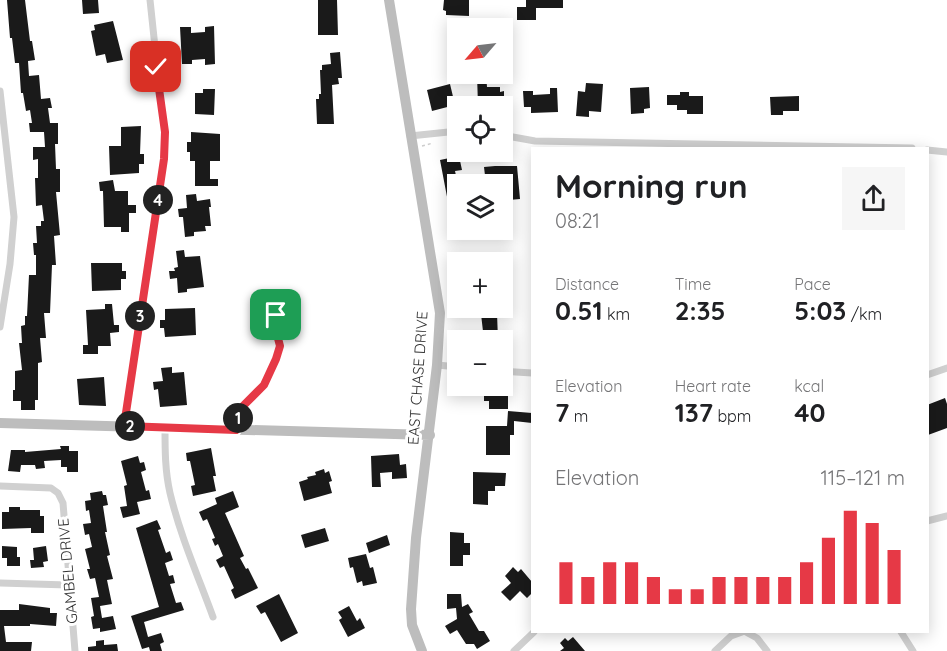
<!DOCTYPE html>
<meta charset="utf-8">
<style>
:root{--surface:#fff;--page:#f6f6f6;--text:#202124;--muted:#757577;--accent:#e63946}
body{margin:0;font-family:Quicksand,sans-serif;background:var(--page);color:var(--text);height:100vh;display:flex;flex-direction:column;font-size:22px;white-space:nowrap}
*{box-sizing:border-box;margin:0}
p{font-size:20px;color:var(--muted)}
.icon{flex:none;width:33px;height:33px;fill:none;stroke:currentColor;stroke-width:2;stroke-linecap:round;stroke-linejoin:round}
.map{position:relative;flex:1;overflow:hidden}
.panel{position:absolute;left:531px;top:147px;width:398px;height:486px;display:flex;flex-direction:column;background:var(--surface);border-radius:0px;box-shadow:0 3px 15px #0003}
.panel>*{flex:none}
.needle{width:39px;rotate:242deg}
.buttons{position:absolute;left:447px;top:18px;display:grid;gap:12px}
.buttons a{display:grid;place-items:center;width:66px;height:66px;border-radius:0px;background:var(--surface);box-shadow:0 3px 15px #0003;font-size:30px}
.pin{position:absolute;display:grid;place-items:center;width:51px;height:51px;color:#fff;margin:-26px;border-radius:12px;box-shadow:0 3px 9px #0006}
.km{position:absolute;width:30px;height:30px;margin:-15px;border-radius:50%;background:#222;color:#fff;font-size:16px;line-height:30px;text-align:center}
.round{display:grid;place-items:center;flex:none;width:63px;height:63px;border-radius:0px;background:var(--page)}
.overview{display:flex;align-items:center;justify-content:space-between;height:102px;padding:0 24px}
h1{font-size:33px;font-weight:700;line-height:45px}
.figures{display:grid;grid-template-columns:repeat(3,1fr);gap:9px;height:102px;padding:6px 24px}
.figures div{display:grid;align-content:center}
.figures b{font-size:26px;font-weight:700}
.figures small{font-size:16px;font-weight:400}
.figures p{font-size:16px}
.chart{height:168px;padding:12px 24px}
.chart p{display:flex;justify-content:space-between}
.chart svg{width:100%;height:108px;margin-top:6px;stroke:var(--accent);stroke-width:6}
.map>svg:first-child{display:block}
.building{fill:#1a1a1a}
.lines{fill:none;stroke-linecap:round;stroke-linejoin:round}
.path{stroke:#cdcdcd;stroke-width:1.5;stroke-dasharray:3 3;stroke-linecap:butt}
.lane{stroke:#d0d0d0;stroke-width:4}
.street{stroke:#d0d0d0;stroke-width:7}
.secondary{stroke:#bdbdbd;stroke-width:10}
.route-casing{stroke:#fff;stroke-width:12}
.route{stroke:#e63946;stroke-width:8}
.labels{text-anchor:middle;stroke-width:6;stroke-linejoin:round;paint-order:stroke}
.street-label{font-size:15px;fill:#333;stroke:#fff}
</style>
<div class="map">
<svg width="947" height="651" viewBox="0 0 947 651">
<rect width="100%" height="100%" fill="#fff"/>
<path class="building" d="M7 0H25L30 41H32L35 60 28 61 29 76 39 75 41 99 50 98 52 108H48L50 123H58V144H55L56 169H60V192H56L60 235 54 236 56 265H52L50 313H44L46 338H40L42 362 38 363V400H35V410H21V401H13V390H15V371L22 370 19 343H22L21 326 25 325V316H27L29 275H36V255H34L33 243H37L36 226H41V221H44L42 205 36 206 35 178H38V159L33 160V147H45L44 132H30L29 123H32L30 110 26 111 23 93H21L19 63H15L12 38H10Z
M82 0H98L99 13 83 14Z
M318 0H337L338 35H318Z
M444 0H469V16L446 15V11L443 10Z
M526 0H563V8H536V20H517V7H526Z
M113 21 123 60 107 63 105 54 96 56 91 31 95 30 94 25Z
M214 26 215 64 205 65V59L192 60V64H182L180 27H191V33L205 32V27Z
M340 52 342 78H338L339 84 332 85 334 124H317L316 99H319V94H321L320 70H322V65L331 64 330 53Z
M477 74H486L487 87H500V92L504 91V102H499V106H478Z
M586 83 603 84 601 112 589 111V117L576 116 578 91 585 92Z
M450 84 455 105 432 111 427 90Z
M649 87 650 108 644 109V113L631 114 630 88Z
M550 88H557L558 112 531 113V107H524L523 91H533V95L550 94Z
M203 89H215L214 115 195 114V93H203Z
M680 92H689V96H703V114H687V110H677V105H667V95H680Z
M799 96V111H783V115H771L770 97Z
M141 126 140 154H144V164H139V173L110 175 109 146H121V127Z
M191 132 220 134V161H210V179H218V186H195V161H190V152H187V142H191Z
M459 156 462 170 455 171 457 180H453L457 200 448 202 440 160Z
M495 166H517L520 199 509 200 508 189H502V184H486L484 167Z
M113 180 115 191H128V205H136V213H129V232H121V227H104L103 191H100L99 182Z
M196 194 197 201 210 199 211 207H209L211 226H205L206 231 194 232V236L185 237 183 217H179L178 209 187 208 186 195Z
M184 250 185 257 200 256 204 287 187 289V292L178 293 177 278 170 279 169 271H175L174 268 178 267 176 251Z
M91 263H122V271H126V279H121V290L92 291Z
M105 304H112L114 325H119V332L110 333 111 346H98V354H83V345H88L86 310 105 309Z
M195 308 196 335 165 337 164 328H160V320H165V309Z
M487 308H499L497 313 498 340H484L481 314H484Z
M172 367V373L184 372 187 405 160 407 158 389 154 390 153 382 163 381 161 368Z
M104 377 106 406 79 405 77 379Z
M484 387H494V393H508V409H489V401H484Z
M945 398 947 404V428L928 435 927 405Z
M508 411 532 413V423L514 421V435H510V455H486V426H507Z
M60 446H69V451H78V472H67V467H61V460L44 461 45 468 36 469 35 465H21L20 472 8 471 11 450H25V452L61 449Z
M211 448 216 476H213L216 491 193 496 191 486 195 485 190 461H187L186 453Z
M399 454 400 465 406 464 407 478 392 479V472L380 473 381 487H372L371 456Z
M138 456 140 463 144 462 146 470 141 472 146 491 149 490 151 499 137 502 140 514 123 518 120 507 127 506 124 486 127 485 121 461Z
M324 469 325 473 329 471 332 481 329 482 332 493 304 501 299 482 308 479 307 477 316 475 315 472Z
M473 472 506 473 505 486H495V491H488V505L473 504Z
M102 491 103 495H106L108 505 103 506 107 532H105L110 555 107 556 113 579 107 580 112 604 100 606 102 618 113 616 116 629 100 632V628L93 629 91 617 94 616 91 598 99 597 95 578 90 579 87 569H90L85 549 92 547 89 534 85 535 83 524 91 523 89 510 86 511 85 501 91 500 90 493Z
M233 491 239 507 225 513 244 556 240 558 246 569 248 568 258 588 235 599 231 590 234 588 224 566 220 568 216 560 223 556 218 544 215 546 212 539 215 538 207 519 203 521 199 512 217 504 215 498Z
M9 507H20V510H40V516H44V533H31V528L2 529V512H9Z
M157 520 161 529 158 530 166 553 170 551 173 560 165 563 169 576 173 575 175 583 170 584 176 603 181 602 184 610 144 622 148 637 161 633 164 642 160 644 162 651H150L149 647 142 649 131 616 159 607 136 528Z
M325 528 329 541 305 548 301 535Z
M450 532 464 533V543H470V555H463V566H450Z
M387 535 390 545 369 553 366 543Z
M2 546 17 547V557H20V566H7V558H2Z
M46 546 48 561 43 562 44 567 31 568 30 560H34L33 548Z
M366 554 370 568 373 567 377 583 363 586 362 581 357 583 353 567 350 568 348 558Z
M513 567 518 572 521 569 532 582V593L527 598 520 591 510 601 501 592 511 583 505 576Z
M279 594 298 633 281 642 265 612 261 614 256 606Z
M447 594H461L462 607 468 604 473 612 469 614 479 631H484L490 641 477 649 474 644H466L457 630 450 634 445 626 457 619 456 608 447 609Z
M19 604 50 608V613H57L56 626 30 624V626H4L6 642H32L31 651H0V627L2 626 0 627V610H19Z
M349 606 357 621 360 618 365 628 348 637 339 620 342 618 338 612Z
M573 637 585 651H560L564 648 560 643 565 638 568 641Z
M104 640V645L117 644 118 651H88V647L96 646V641Z"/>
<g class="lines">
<path class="path" d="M422 146 433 143"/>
<path class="lane" d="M236 429 241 408 264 385 276 359 280 346 275 327 279 310"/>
<path class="street" d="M0 91 14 217 10 264 0 327
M502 135 535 141 912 148
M410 136 458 131
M927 150 947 152
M437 365 458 367
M502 371 532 373
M927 375 947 368
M124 426 164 160V132L150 0
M165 428C165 450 165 471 170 493 180 535 198 576 213 617
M0 486 51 488 58 493 63 503 75 651
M927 521 947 516
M0 583 68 585
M746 632 757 638 767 651
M901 632 913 651
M514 651 534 632
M715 651 731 636 742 632"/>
<path class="secondary" d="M389 0 440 313 437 365 416 538 411 609 412 625 422 651
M0 423 430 435"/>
</g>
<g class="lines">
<g class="route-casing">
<path id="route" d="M156 67 165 132 164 159 124 426 236 430 241 408 264 385 276 359 280 346 275 327 276 315"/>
</g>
<use href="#route" class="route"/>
</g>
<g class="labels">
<g class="street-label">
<text transform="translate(418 378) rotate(-86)" y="5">EAST CHASE DRIVE</text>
<text transform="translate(68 571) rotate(-95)" y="5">GAMBEL DRIVE</text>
</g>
</g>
</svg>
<div class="buttons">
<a><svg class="needle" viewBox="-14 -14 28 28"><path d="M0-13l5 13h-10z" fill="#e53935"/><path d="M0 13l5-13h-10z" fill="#757577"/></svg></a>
<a><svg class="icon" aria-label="locate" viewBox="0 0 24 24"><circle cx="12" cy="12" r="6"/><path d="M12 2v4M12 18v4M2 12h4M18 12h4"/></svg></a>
<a><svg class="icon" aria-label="layers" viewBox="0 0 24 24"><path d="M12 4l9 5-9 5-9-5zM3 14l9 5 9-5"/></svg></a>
<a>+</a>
<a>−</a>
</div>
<div class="pin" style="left:276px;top:315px;background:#1e9e55"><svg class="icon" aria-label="arrive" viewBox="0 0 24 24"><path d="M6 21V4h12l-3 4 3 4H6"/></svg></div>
<div class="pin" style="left:156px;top:67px;background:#d93025"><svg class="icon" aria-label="check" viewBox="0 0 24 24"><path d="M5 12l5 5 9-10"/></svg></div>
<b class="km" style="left:238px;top:418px">1</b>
<b class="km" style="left:130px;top:426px">2</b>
<b class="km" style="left:140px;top:316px">3</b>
<b class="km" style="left:158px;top:200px">4</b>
<section class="panel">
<div class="overview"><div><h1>Morning run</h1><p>08:21</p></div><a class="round"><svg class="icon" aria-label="share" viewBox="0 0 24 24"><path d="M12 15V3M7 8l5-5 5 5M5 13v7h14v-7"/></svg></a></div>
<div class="figures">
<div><p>Distance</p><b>0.51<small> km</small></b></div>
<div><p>Time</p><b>2:35</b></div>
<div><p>Pace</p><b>5:03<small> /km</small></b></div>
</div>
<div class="figures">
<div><p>Elevation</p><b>7<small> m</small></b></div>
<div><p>Heart rate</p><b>137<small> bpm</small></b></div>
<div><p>kcal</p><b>40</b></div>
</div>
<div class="chart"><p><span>Elevation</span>115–121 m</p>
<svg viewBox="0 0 160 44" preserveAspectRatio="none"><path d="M5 44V27M15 44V33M25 44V27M35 44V27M45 44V33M55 44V38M65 44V38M75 44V33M85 44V33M95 44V33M105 44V33M115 44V27M125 44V17M135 44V6M145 44V11M155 44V22"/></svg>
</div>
</section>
</div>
